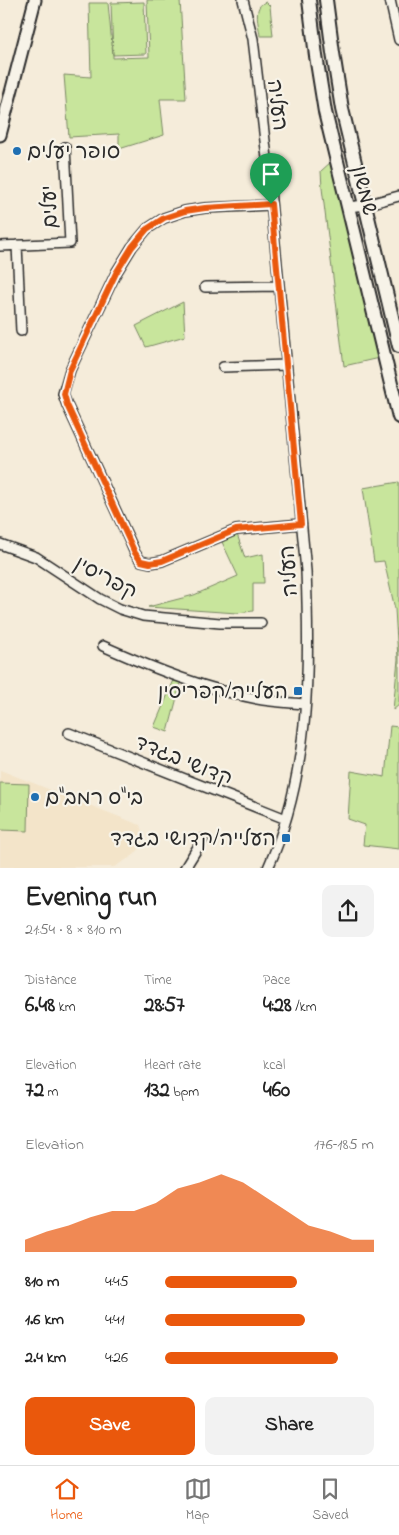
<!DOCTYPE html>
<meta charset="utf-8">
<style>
:root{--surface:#fff;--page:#f2f2f2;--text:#222;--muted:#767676;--line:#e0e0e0;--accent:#ea580c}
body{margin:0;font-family:"Indie Flower","Playpen Sans Hebrew",sans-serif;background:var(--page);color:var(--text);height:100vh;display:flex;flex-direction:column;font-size:19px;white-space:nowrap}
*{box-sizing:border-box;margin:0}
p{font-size:16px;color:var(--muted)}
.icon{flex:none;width:28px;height:28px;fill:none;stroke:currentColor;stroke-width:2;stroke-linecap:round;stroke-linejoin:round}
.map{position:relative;height:868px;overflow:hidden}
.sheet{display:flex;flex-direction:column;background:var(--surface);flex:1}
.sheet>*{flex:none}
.pin{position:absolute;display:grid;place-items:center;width:42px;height:42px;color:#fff;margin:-51px -21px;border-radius:50% 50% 50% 0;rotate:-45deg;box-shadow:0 0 5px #0007}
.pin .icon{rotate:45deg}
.round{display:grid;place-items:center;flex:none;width:52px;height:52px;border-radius:10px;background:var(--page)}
.summary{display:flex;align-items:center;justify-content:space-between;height:85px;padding:0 25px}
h1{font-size:28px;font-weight:800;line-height:38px}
.figures{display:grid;grid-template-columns:repeat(3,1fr);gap:8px;height:85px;padding:5px 25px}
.figures div{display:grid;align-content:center}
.figures b{font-size:21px;font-weight:800}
.figures small{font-size:14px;font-weight:400}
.figures p{font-size:14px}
.chart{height:140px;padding:10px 25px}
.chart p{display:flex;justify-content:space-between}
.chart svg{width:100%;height:90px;margin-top:5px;fill:var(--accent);opacity:.7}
.button{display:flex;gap:10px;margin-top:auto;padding:10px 25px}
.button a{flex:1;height:58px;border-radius:10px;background:var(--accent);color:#fff;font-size:20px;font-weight:800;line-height:58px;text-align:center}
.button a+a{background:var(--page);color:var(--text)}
ul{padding:0 25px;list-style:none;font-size:16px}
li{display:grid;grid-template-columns:80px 60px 1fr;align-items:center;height:38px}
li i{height:12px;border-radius:6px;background:var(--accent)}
.tabs{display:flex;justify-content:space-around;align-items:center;height:70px;border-top:1px solid var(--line);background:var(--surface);font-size:14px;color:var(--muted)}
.tabs a{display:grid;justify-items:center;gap:2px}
.tabs .current{color:var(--accent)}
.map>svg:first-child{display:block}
.built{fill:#f3e4c9}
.green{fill:#c8e59c;stroke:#7a8864}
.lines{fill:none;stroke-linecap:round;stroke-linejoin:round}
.minor-casing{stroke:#2b2b2b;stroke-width:12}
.tertiary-casing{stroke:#2b2b2b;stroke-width:15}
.secondary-casing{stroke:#2b2b2b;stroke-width:16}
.minor{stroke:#f7f3e8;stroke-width:9}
.tertiary{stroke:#f7f3e8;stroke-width:11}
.secondary{stroke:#f7f3e8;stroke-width:12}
.route-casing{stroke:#fff;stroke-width:10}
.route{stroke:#ea580c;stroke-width:6}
.poi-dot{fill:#1f6fb2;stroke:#f7f3e8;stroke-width:2}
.labels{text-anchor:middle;stroke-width:4.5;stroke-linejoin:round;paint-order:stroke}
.street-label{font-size:21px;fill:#2b2b2b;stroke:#f7f3e8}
.poi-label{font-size:21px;fill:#2b2b2b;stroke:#f7f3e8;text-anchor:start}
</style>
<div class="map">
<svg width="399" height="868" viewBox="0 0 399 868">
<rect width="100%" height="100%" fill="#f5ecda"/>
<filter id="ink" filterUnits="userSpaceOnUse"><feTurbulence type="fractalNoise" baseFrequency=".02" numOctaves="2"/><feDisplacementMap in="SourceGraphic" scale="10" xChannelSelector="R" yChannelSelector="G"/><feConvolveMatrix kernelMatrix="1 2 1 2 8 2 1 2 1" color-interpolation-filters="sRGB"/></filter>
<g filter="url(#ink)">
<path class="built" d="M0 770 140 825 145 842 134 855 114 867H0Z"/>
<path class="green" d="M147 0H180L186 99H160L164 135 119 149V134L69 137 64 75 91 77 89 3H108L113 55 111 3 144 2 146 54 113 55V58L149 57Z
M266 2 270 6 273 36H260C259 25 252 6 266 2Z
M332 161 379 358 344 366 322 188 321 171Z
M183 302 185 336 146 347 136 326Z
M399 482V705L393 710 398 659 395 609 384 561 374 562 363 488Z
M237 534 245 558 263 554 264 583H253V611L237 613 148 607 194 595 238 576 222 542Z
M174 680 181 682 168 732 154 727Z
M390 726 399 727V849L363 845 365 825 348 819 351 771 385 777Z
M0 783 29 784 28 831 0 830Z"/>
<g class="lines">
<g class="minor-casing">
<path id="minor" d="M243 0 253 39 267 158 306 571C310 670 310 775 268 868
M390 0 399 40
M271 205 205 208 185 211 164 218 147 229 132 247 116 273 70 370 63 394 67 405 127 535 135 553 141 561 150 563 162 561 236 530 301 524
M348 207 365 205 399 196
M17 245 21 331
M0 246 70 243 65 147
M205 287 278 286
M223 367 286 365
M0 544 36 557 100 599 120 609 143 616 220 623H261
M103 646C155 669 207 690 263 700 277 702 291 703 305 704
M69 733 286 819
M185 868 203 839"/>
</g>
<g class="tertiary-casing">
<path id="tertiary" d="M0 135 35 0"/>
</g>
<g class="secondary-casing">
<path id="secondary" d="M309 0 316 56 325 112 399 417
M326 0 333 53 342 109 399 346"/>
</g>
<use href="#minor" class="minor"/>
<use href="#tertiary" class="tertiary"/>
<use href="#secondary" class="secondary"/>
</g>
</g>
<g class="lines" filter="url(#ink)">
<g class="route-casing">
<path id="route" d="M271 204 301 524 236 530 162 561 150 563 141 561 135 553 67 405 64 394 70 370 116 273 132 247 147 229 164 218 185 211 205 208Z"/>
</g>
<use href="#route" class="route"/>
</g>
<g class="poi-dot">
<circle cx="17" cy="151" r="5"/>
<rect x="293" y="686" width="10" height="10" rx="2.5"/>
<circle cx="35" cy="797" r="5"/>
<rect x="281" y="833" width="10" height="10" rx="2.5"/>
</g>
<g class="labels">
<g class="street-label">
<text transform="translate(278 105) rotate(83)" y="7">העליה</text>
<text transform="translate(365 190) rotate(76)" y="7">שמשון</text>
<text transform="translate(49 207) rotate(-93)" y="7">יעלים</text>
<text transform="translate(288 571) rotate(-94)" y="7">העליה</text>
<text transform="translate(106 577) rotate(28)" y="7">קפריסין</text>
<text transform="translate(184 760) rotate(22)" y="7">קדושי בגדד</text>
</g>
<g class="poi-label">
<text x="27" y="158">סופר יעלים</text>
<text x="288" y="698" text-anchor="end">העלייה/קפריסין</text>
<text x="45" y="804">בי"ס רמב"ם</text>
<text x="276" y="845" text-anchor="end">העלייה/קדושי בגדד</text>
</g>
</g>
</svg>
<div class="pin" style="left:271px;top:204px;background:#1e9e55"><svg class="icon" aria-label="arrive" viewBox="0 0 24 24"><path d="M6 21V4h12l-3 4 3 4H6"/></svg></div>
</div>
<section class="sheet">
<div class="summary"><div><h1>Evening run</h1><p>21:54 · 8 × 810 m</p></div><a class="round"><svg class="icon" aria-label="share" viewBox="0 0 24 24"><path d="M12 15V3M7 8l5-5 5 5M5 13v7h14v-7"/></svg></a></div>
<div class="figures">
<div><p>Distance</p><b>6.48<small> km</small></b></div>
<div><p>Time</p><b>28:57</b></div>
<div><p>Pace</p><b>4:28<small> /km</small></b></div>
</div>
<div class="figures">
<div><p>Elevation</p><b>72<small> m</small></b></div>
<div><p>Heart rate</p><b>132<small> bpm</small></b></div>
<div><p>kcal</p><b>460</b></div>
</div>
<div class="chart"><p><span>Elevation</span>176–185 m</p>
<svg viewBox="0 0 160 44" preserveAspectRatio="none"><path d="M0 44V38L10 34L20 31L30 27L40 24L50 24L60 20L70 13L80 10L90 6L100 10L110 17L120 24L130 31L140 34L150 38L160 38V44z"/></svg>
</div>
<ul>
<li><b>810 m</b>4:45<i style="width:63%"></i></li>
<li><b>1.6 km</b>4:41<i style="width:67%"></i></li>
<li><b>2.4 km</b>4:26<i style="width:83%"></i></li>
</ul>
<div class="button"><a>Save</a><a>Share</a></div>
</section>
<nav class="tabs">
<a class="current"><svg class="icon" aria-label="home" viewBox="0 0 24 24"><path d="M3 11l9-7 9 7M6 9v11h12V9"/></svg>Home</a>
<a><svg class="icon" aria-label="map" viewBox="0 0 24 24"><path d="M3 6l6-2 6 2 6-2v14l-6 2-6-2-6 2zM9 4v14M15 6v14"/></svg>Map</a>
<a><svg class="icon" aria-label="saved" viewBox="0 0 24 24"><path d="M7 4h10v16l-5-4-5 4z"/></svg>Saved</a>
</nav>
